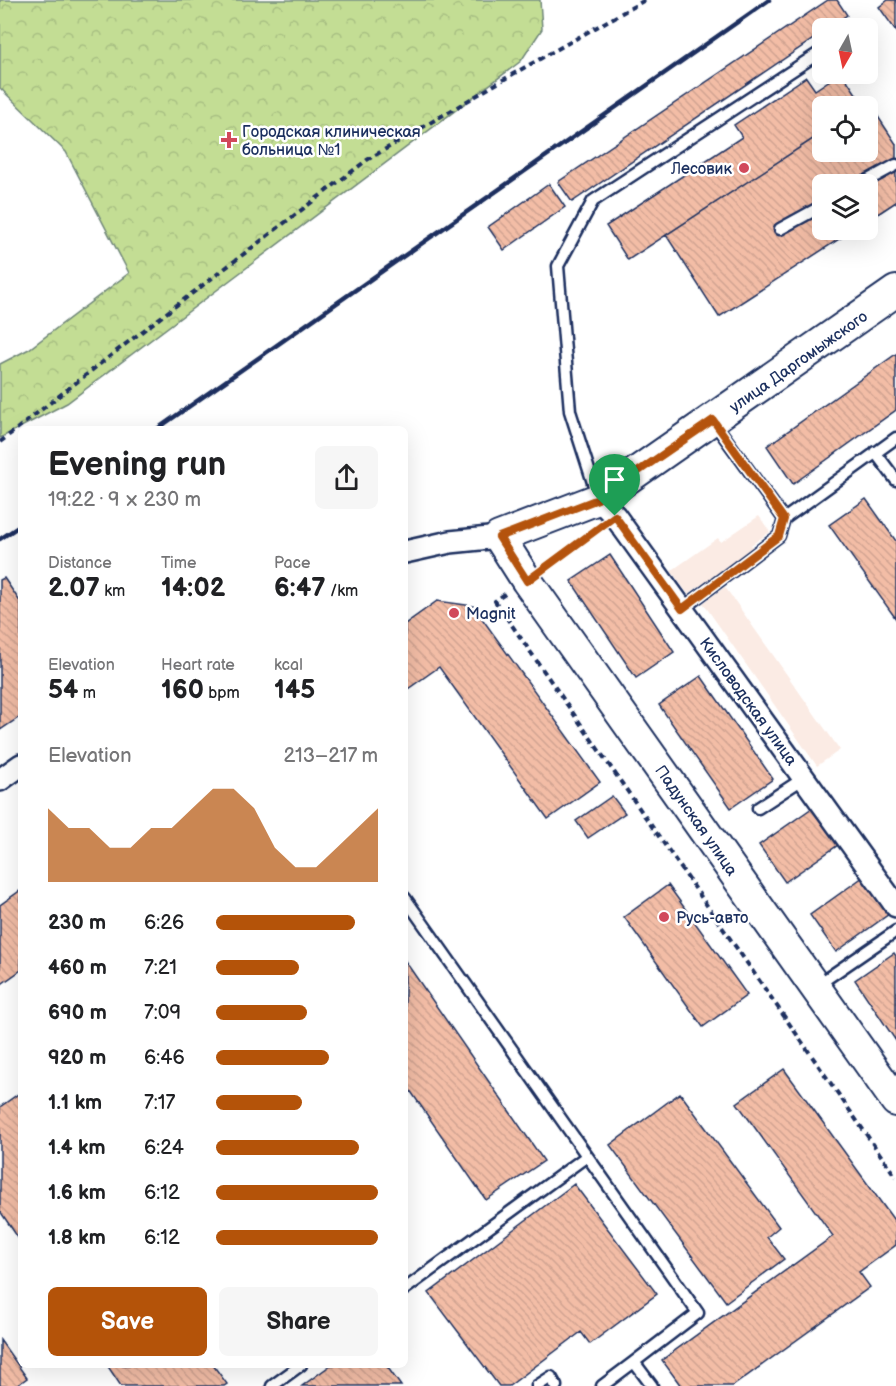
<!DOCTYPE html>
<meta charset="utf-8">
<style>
:root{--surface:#fff;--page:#f6f6f6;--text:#202124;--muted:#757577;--accent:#b45309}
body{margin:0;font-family:"Balsamiq Sans",sans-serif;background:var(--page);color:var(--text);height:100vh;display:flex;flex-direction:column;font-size:22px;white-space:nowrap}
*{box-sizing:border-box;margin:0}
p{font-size:20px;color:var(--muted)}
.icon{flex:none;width:33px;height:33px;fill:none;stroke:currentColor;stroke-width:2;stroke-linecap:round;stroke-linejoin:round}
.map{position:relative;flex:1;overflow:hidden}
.panel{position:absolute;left:18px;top:426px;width:390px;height:942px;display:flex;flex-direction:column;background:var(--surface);border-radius:9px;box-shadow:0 6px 24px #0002}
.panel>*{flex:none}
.needle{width:39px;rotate:189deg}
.fabs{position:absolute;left:812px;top:18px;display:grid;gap:12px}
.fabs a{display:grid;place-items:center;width:66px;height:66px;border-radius:9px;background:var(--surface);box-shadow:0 6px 24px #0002;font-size:30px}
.pin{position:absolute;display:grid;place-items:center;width:51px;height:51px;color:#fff;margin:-62px -26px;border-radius:50% 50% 50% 0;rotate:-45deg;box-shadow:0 0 6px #0007}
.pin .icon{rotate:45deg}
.round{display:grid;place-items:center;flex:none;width:63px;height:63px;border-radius:9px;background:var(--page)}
.summary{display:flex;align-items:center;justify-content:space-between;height:102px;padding:0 30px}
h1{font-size:33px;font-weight:600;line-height:45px}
.figures{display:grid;grid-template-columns:repeat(3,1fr);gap:9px;height:102px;padding:6px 30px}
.figures div{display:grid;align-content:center}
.figures b{font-size:26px;font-weight:600}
.figures small{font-size:16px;font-weight:400}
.figures p{font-size:16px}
.chart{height:168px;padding:12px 30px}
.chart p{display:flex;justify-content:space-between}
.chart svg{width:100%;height:108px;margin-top:6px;fill:var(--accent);opacity:.7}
.button{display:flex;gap:12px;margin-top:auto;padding:12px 30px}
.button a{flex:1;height:69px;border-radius:9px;background:var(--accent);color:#fff;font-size:24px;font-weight:600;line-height:69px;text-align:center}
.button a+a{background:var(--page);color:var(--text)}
ul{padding:0 30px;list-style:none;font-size:20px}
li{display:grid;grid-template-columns:96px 72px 1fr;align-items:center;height:45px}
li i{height:15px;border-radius:8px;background:var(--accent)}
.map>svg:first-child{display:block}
.built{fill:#fbebe4}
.forest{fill:url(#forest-crowns);stroke:#6f8679;stroke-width:1.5}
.building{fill:url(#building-back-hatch);stroke:#1b2f5e;stroke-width:1.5}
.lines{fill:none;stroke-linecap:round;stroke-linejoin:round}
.lane-casing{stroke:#1b2f5e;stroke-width:15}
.street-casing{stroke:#1b2f5e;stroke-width:26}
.secondary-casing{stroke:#1b2f5e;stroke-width:34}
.path{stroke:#1b2f5e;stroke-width:4;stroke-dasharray:6 4.5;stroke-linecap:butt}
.lane{stroke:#fff;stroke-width:10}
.street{stroke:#fff;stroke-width:21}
.secondary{stroke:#fff;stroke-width:30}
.rail{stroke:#1b2f5e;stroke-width:4.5}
.route-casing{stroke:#fff;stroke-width:12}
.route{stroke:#b45309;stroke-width:8}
.poi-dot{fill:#d1495b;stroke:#fff;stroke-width:2}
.labels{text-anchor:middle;stroke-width:5;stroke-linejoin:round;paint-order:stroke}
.poi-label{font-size:16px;fill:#1b2f5e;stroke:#fff;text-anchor:start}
.street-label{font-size:16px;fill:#1b2f5e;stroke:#fff}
</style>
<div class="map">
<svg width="896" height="1386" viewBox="0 0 896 1386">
<defs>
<pattern id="forest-crowns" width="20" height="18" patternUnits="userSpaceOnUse" patternTransform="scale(1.5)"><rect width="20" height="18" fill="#c3dd94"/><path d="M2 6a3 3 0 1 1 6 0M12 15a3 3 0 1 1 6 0" fill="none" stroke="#a7be82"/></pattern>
<pattern id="building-back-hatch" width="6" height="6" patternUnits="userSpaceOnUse" patternTransform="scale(1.5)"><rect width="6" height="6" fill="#f3bda6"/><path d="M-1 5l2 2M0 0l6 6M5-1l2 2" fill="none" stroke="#d0a391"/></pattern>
</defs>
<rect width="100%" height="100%" fill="#fff"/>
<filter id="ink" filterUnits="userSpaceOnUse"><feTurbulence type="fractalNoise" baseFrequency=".0167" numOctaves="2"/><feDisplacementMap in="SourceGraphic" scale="12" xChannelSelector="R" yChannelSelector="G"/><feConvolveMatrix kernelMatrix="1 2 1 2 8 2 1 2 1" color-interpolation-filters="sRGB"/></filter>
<g filter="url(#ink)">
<path class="built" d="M759 516 770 532 751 545 754 548 688 594 671 571 718 538 721 542Z
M725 587 840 750 817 766 703 603Z"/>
<path class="forest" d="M0 0H540L542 29 521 61 67 403 0 438V364L29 349 129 273 66 152 0 88Z"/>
<path class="building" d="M828 0H837L847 15 828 28H822V33L572 202 558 182Z
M888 0H896V31L879 7Z
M839 74H843L864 106H822V133L628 260 606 226 742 137 734 125 806 77 815 90Z
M869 103 896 144V202L867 221V184H822V230H853L719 317 666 235 822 133V152H867V106H863Z
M549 184 565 207 504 250 488 227Z
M896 354V410L793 484 767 446Z
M866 499 896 541V619L829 525Z
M610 555 674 652 636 678 571 581Z
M4 578 21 603V716L0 730V580Z
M437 601 473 606 600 782 548 819 439 667 405 691V624Z
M701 676 773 779 731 808 659 705Z
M612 796 625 813 588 838 576 821Z
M812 808 838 845 785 882 759 845Z
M863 877 889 914 836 952 810 915Z
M668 885 747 995 703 1027 624 917Z
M21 890V970L0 985V905Z
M894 953 896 956V1041L855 980Z
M405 961 544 1161 486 1200 405 1083Z
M784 1069 896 1223V1245L859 1272 870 1287 733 1386H681L662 1360 833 1236 737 1103Z
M21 1092V1242L0 1211V1107Z
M680 1093 779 1227 767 1237 784 1259 726 1302 610 1145Z
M574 1184 657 1294 590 1344 581 1332 509 1386H499L429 1293Z
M0 1340 27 1378 16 1386H0Z
M107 1365H213L227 1384 224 1386H121Z
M331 1365H386L401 1386H302Z"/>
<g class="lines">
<g class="lane-casing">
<path id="lane" d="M861 184 896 165
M780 229 822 206
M713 421 784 519 896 438
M875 452 896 480
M597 495 570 411 558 266 593 201 822 51
M682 609 779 536 784 519
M758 808 804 778
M405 898 698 1313 634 1362
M816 986 896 931
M405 1289 587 1156
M272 1386 301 1365
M537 1386 551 1377 556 1386
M602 1386 634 1362 652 1386"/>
</g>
<g class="street-casing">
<path id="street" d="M598 499 615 516 896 906
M405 552 450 542 499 537
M0 780 21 765"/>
</g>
<g class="secondary-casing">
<path id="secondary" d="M896 291 598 499 499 537 527 581 896 1101"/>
</g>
<path class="path" d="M0 442 123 346 367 160 513 74 645 0
M546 567 598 528
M505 594 495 601 896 1177"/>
<use href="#lane" class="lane"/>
<use href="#street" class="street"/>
<use href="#secondary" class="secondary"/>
<path class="rail" d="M157 429 769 0
M0 539 21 525"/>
</g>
</g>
<g class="lines" filter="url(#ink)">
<g class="route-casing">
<path id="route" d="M713 420 784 519 779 536 682 609 615 516 527 581 499 537 598 499Z"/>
</g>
<use href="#route" class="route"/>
</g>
<g class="poi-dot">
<path d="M226 131h6v6h6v6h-6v6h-6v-6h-6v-6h6z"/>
<circle cx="744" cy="168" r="6"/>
<circle cx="454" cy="613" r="6"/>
<circle cx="664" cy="917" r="6"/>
</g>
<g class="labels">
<g class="poi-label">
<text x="242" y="137">Городская клиническая<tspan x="242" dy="18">больница №1</tspan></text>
<text x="732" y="174" text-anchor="end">Лесовик</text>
<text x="466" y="619">Magnit</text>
<text x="676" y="923">Русь-авто</text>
</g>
<g class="street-label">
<text transform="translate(798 361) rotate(-35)" y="6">улица Даргомыжского</text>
<text transform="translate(749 701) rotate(54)" y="6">Кисловодская улица</text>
<text transform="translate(697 820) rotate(55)" y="6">Падунская улица</text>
</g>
</g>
</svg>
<div class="fabs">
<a><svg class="needle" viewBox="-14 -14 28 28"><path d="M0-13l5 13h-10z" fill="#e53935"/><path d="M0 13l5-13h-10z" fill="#757577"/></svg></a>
<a><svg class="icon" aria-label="locate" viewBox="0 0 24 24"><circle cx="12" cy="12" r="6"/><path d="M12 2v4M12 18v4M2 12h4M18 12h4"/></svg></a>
<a><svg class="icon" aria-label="layers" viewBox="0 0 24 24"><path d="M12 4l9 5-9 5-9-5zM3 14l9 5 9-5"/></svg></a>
</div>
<div class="pin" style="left:615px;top:516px;background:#1e9e55"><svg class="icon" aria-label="arrive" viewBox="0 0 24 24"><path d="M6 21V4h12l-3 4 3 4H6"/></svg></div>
<section class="panel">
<div class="summary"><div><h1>Evening run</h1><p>19:22 · 9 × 230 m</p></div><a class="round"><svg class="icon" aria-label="share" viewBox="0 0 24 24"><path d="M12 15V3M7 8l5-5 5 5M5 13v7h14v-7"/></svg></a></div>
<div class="figures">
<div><p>Distance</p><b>2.07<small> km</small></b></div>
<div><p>Time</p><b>14:02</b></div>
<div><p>Pace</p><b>6:47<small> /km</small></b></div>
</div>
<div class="figures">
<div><p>Elevation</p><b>54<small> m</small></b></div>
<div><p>Heart rate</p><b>160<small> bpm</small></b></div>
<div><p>kcal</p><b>145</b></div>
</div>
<div class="chart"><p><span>Elevation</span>213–217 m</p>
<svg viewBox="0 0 160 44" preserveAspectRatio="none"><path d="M0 44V14L10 22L20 22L30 30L40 30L50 22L60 22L70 14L80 6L90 6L100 14L110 30L120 38L130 38L140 30L150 22L160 14V44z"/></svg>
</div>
<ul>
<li><b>230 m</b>6:26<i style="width:86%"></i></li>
<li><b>460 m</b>7:21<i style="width:51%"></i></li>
<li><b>690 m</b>7:09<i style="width:56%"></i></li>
<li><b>920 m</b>6:46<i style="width:70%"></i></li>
<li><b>1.1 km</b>7:17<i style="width:53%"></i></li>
<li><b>1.4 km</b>6:24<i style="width:88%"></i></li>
<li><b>1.6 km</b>6:12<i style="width:100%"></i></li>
<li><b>1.8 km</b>6:12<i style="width:100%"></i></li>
</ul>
<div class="button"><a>Save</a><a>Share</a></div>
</section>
</div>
